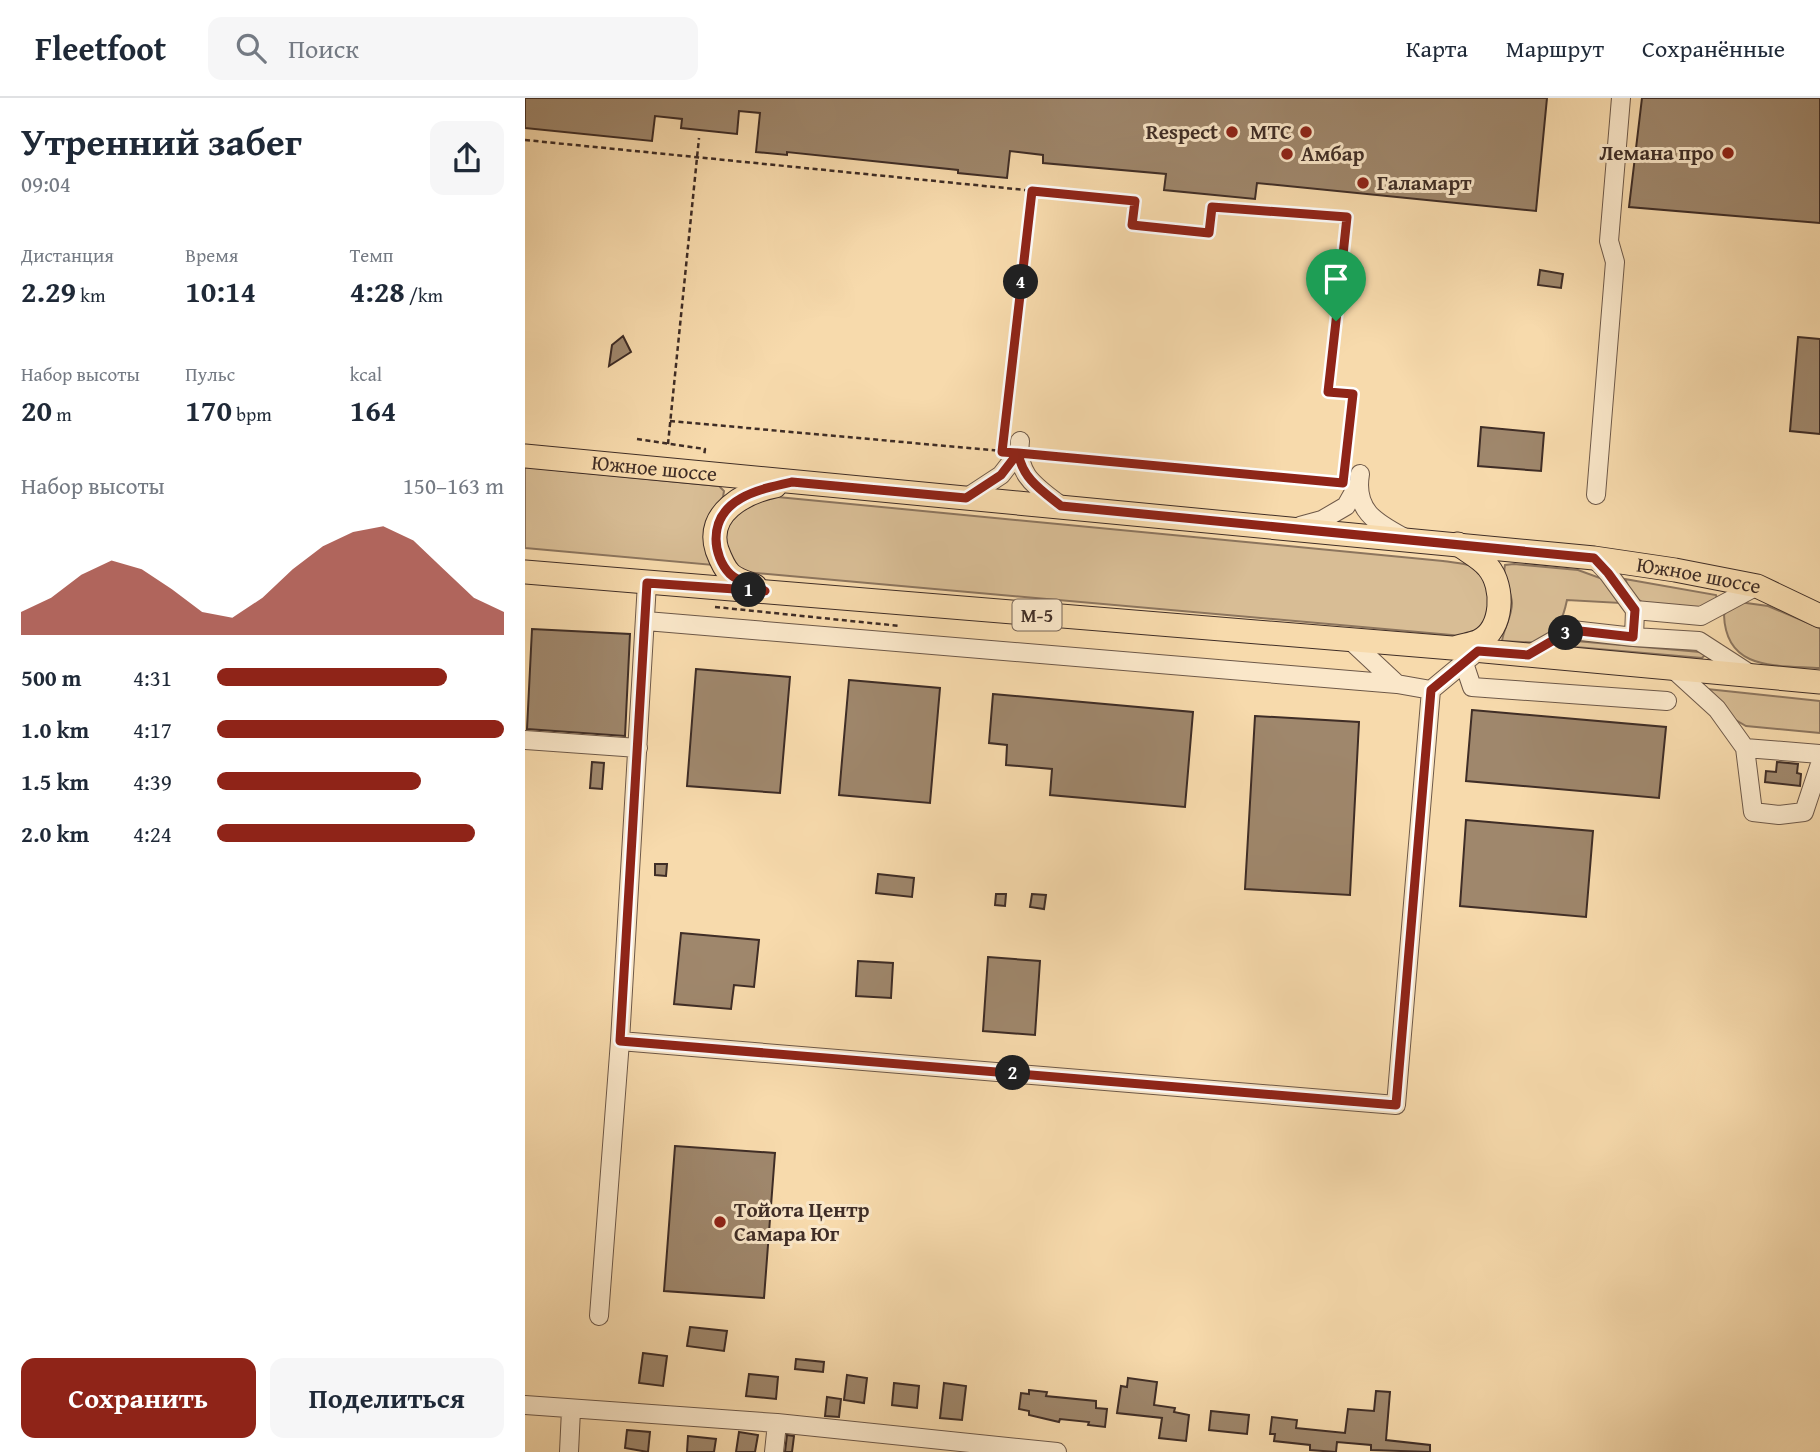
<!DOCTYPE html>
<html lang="ru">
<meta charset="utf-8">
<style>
:root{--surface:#fff;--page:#f6f6f7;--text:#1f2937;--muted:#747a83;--line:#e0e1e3;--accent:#8f2418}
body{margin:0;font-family:"Gentium Book Plus",serif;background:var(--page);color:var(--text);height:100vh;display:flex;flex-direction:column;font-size:26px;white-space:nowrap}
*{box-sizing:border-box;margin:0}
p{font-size:23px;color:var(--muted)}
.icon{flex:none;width:38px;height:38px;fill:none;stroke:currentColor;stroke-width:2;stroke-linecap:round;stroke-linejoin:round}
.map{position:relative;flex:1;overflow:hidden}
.panel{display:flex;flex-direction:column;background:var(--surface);width:525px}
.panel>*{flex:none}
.pin{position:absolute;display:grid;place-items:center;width:60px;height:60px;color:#fff;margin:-72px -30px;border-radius:50% 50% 50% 0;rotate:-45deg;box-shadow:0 0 7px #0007}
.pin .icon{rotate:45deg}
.km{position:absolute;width:35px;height:35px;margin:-18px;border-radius:50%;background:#222;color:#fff;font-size:19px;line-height:35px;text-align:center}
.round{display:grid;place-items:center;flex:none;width:74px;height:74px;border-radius:14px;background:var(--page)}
.overview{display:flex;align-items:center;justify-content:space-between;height:119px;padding:0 21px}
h1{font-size:38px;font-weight:700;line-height:52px}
.figures{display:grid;grid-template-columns:repeat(3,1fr);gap:10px;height:119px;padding:7px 21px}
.figures div{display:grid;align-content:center}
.figures b{font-size:30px;font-weight:700}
.figures small{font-size:19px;font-weight:400}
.figures p{font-size:19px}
.chart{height:196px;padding:14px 21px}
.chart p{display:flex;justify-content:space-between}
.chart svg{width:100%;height:126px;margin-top:7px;fill:var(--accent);opacity:.7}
.cta{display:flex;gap:14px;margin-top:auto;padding:14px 21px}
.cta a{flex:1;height:80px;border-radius:14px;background:var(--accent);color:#fff;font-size:28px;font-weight:700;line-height:80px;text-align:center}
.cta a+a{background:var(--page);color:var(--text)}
ul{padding:0 21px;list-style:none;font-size:23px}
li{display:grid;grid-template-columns:112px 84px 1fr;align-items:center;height:52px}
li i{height:18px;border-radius:9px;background:var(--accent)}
header{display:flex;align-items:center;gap:42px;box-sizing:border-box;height:98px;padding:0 35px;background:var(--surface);border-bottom:2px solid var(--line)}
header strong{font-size:33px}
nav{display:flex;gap:38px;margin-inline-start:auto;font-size:24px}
.search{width:490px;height:63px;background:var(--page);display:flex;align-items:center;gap:18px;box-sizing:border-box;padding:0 24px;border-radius:14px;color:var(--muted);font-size:26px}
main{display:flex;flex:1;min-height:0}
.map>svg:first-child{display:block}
.green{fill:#d8bd95;stroke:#8c755e;stroke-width:2}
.building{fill:#9f876c;stroke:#3f2d26;stroke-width:2}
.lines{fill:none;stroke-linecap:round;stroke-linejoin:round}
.minor-casing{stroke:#6d5848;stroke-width:20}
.major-casing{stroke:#3f2d26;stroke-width:25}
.path{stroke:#3f2d26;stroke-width:2.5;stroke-dasharray:5 3.5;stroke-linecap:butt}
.minor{stroke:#fae7c9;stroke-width:18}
.major{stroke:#f7daac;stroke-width:23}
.route-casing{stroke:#fff;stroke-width:14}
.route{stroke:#8f2418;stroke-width:9}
.poi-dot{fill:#8f2418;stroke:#fae7c9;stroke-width:2.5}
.labels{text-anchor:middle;stroke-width:6;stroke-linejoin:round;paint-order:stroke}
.shield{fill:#fae7c9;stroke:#776557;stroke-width:2}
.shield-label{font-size:19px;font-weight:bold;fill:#3f2d26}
.poi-label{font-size:21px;font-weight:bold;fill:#3f2d26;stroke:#fae7c9;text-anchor:end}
.street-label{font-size:21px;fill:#3f2d26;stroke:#fae7c9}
</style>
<header>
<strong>Fleetfoot</strong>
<div class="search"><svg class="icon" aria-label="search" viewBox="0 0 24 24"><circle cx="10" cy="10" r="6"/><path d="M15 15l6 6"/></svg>Поиск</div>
<nav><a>Карта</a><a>Маршрут</a><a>Сохранённые</a></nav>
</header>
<main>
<section class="panel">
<div class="overview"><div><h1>Утренний забег</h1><p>09:04</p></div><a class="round"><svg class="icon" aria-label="share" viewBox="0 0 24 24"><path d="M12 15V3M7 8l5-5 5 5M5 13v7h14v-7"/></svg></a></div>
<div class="figures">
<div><p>Дистанция</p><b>2.29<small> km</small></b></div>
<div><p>Время</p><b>10:14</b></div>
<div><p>Темп</p><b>4:28<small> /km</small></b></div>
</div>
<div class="figures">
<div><p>Набор высоты</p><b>20<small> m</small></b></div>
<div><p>Пульс</p><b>170<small> bpm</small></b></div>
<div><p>kcal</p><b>164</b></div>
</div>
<div class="chart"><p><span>Набор высоты</span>150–163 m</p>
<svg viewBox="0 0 160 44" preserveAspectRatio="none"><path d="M0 44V36L10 31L20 23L30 18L40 21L50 28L60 36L70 38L80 31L90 21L100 13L110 8L120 6L130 11L140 21L150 31L160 36V44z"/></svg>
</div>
<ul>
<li><b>500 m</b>4:31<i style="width:80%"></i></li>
<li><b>1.0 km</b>4:17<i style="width:100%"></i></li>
<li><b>1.5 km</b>4:39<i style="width:71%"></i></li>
<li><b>2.0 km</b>4:24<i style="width:90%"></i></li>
</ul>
<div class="cta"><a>Сохранить</a><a>Поделиться</a></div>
</section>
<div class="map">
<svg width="1295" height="1354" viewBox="0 0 1295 1354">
<rect width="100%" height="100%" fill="#f7daac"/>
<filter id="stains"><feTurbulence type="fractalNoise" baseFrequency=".00286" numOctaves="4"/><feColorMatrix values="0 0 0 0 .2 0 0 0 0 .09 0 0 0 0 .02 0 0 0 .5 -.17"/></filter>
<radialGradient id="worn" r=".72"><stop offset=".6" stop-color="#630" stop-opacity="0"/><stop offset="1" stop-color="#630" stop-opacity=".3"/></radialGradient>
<path class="green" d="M0 369 194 388 199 393 198 399 186 415 188 467 0 450Z
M242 398 918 463C960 469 955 467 973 505L949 539 219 474 203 459 200 432 208 414Z
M989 466 1053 472 1086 484 1095 505 1042 502C1038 521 1033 533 1017 545L977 543C979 529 987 519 987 505 986 491 977 481 980 467Z
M1100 481 1191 497 1192 501 1185 511 1124 509 1107 497Z
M1214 504 1243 508 1295 530V570C1253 567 1201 574 1199 517L1203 510Z
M1051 543 1175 554 1180 557 1177 560 1050 549 1048 547Z
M1182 591 1295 603V635L1221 628 1209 621Z"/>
<path class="building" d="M0 0H1022L1011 113 732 85 730 101 639 92 641 76 518 65V57L485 53 482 80 433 75V72L262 54V57L231 54 235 15 214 13 212 36 156 30 157 21 130 18 127 43 0 30Z
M1117 0H1295V125L1104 109Z
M1015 172 1038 176 1036 190 1013 187Z
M98 238 106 254 84 268 87 247Z
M1273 239 1295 241V336L1265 333Z
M956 329 1019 335 1016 373 953 368Z
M7 531 105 536 100 638 2 631Z
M171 571 265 579 255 695 162 688Z
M324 582 415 590 405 705 314 697Z
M468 596 668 614 660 709 525 697 527 671 481 667 482 647 464 645Z
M947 612 1141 629 1134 700 941 683Z
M730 618 834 624 825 797 720 791Z
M67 664 79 665 77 691 65 690Z
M1252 664 1273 666 1272 675 1276 676 1275 688 1240 684 1241 673 1251 674Z
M941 722 1068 733 1061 819 935 808Z
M130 766H142L141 778 130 777Z
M353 776 389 780 387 799 351 795Z
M471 796H481L480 808 470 807Z
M507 796 521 797 519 811 505 809Z
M156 835 234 842 229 889 209 887 206 911 149 906Z
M463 859 515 863 510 937 458 933Z
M333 863 368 865 366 900 331 898Z
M150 1048 250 1055 239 1200 139 1193Z
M165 1229 202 1233 199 1253 162 1248Z
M118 1255 142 1258 138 1288 114 1285Z
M271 1261 299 1264 298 1274 270 1271Z
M224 1276 253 1279 251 1301 221 1298Z
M322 1277 342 1280 339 1305 319 1302Z
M603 1280 632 1284 629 1307 650 1310 649 1314 664 1317 661 1343 634 1340 637 1320 592 1315 596 1288 602 1289Z
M369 1285 394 1288 392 1310 367 1307Z
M419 1285 441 1288 437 1322 415 1320Z
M504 1292 522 1294 521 1298 571 1303V1310L582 1311 580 1329 563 1327 564 1324 535 1321 534 1324 504 1317V1313L494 1311 496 1295 504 1296Z
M851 1293 865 1294 861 1342 905 1347V1354L846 1352V1347L812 1344 811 1354 785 1352V1347L749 1343 750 1336H745L747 1319 772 1322 771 1330 820 1335 823 1311 849 1313Z
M302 1299 316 1301 314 1319 300 1318Z
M686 1313 724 1317 722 1336 684 1332Z
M102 1332 125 1334 123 1354 100 1350Z
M214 1334 233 1337 230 1354H211Z
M262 1337 269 1338 267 1354H260Z
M163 1338 191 1341 189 1354H162Z"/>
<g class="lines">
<g class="minor-casing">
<path id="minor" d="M495 343C491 378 511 388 536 408
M835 376C829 412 850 424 878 439
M1071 397 1090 164 1084 143 1096 0
M441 400 476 377 493 355
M775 428 797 422 821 408 834 385
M1069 460 1083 475 1110 512 1109 539
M1110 512 1176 518 1232 488
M121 523 872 586 906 592
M826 543 872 586
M1003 557 1047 532 1109 539 1174 543 1225 576
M939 565 947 589 1142 603
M1147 570 1192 611 1220 650 1295 656
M0 642 113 650
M1220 650 1228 714 1254 717 1279 714 1295 666
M95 943 871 1007 906 592 953 553
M74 1218 95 943 122 485
M0 1307 252 1325 532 1354
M44 1354 46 1312
M249 1354 252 1325"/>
</g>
<g class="major-casing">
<g id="major">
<path id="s1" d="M0 358 1069 460 1150 472 1232 488 1295 518"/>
<path d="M933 446C942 453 956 460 963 469 980 489 978 531 954 543 948 546 939 547 933 549"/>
<path d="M0 474 927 550 1295 584"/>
<path d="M230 488C222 485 211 482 205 476 199 470 195 460 192 452 180 415 220 394 250 388"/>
</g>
</g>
<path class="path" d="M0 42 610 103 607 127 684 135 687 109 822 119 803 294 828 296 820 372
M145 323 477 353
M112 341 180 351 179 358
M143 346 174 40
M477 350 507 93
M508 356 819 385
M190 509 375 528"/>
<use href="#minor" class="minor"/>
<use href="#major" class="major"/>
</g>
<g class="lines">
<g class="route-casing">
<path id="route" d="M811 223 803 294 828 296 818 385 493 355 476 377 441 400 267 384C235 391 191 400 191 441 191 453 196 467 205 476 213 484 229 488 240 493L122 485 95 943 871 1007 906 592 953 553 1003 557 1046 532 1108 539 1110 512 1083 475 1069 460 536 408C516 392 498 381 493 355L477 354 507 93 610 103 607 127 684 135 687 109 822 119 811 223"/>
</g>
<use href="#route" class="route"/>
</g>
<g class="poi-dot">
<circle cx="707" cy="34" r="7"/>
<circle cx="781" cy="34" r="7"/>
<circle cx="1203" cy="55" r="7"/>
<circle cx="762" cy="56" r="7"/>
<circle cx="838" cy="85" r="7"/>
<circle cx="195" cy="1124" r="7"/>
</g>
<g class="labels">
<rect class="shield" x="487.5" y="501.5" width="49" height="31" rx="5"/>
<g class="shield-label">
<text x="512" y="524">М-5</text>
</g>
<g class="poi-label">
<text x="693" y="41">Respect</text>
<text x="767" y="41">МТС</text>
<text x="1189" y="62">Лемана про</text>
<text x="776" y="63" text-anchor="start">Амбар</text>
<text x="852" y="92" text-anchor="start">Галамарт</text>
<text x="209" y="1119" text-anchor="start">Тойота Центр<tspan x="209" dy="24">Самара Юг</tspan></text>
</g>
<g class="street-label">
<text dy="7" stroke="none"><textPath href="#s1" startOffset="130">Южное шоссе</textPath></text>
<text dy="7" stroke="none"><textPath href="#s1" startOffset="1180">Южное шоссе</textPath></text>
</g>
</g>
<rect width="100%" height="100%" filter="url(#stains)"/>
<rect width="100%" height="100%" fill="url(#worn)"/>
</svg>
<div class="pin" style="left:811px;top:223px;background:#1e9e55"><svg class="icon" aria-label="arrive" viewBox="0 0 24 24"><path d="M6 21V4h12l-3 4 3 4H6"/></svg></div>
<b class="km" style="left:224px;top:492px">1</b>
<b class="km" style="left:488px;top:975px">2</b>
<b class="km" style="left:1041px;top:535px">3</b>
<b class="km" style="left:496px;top:184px">4</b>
</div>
</main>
